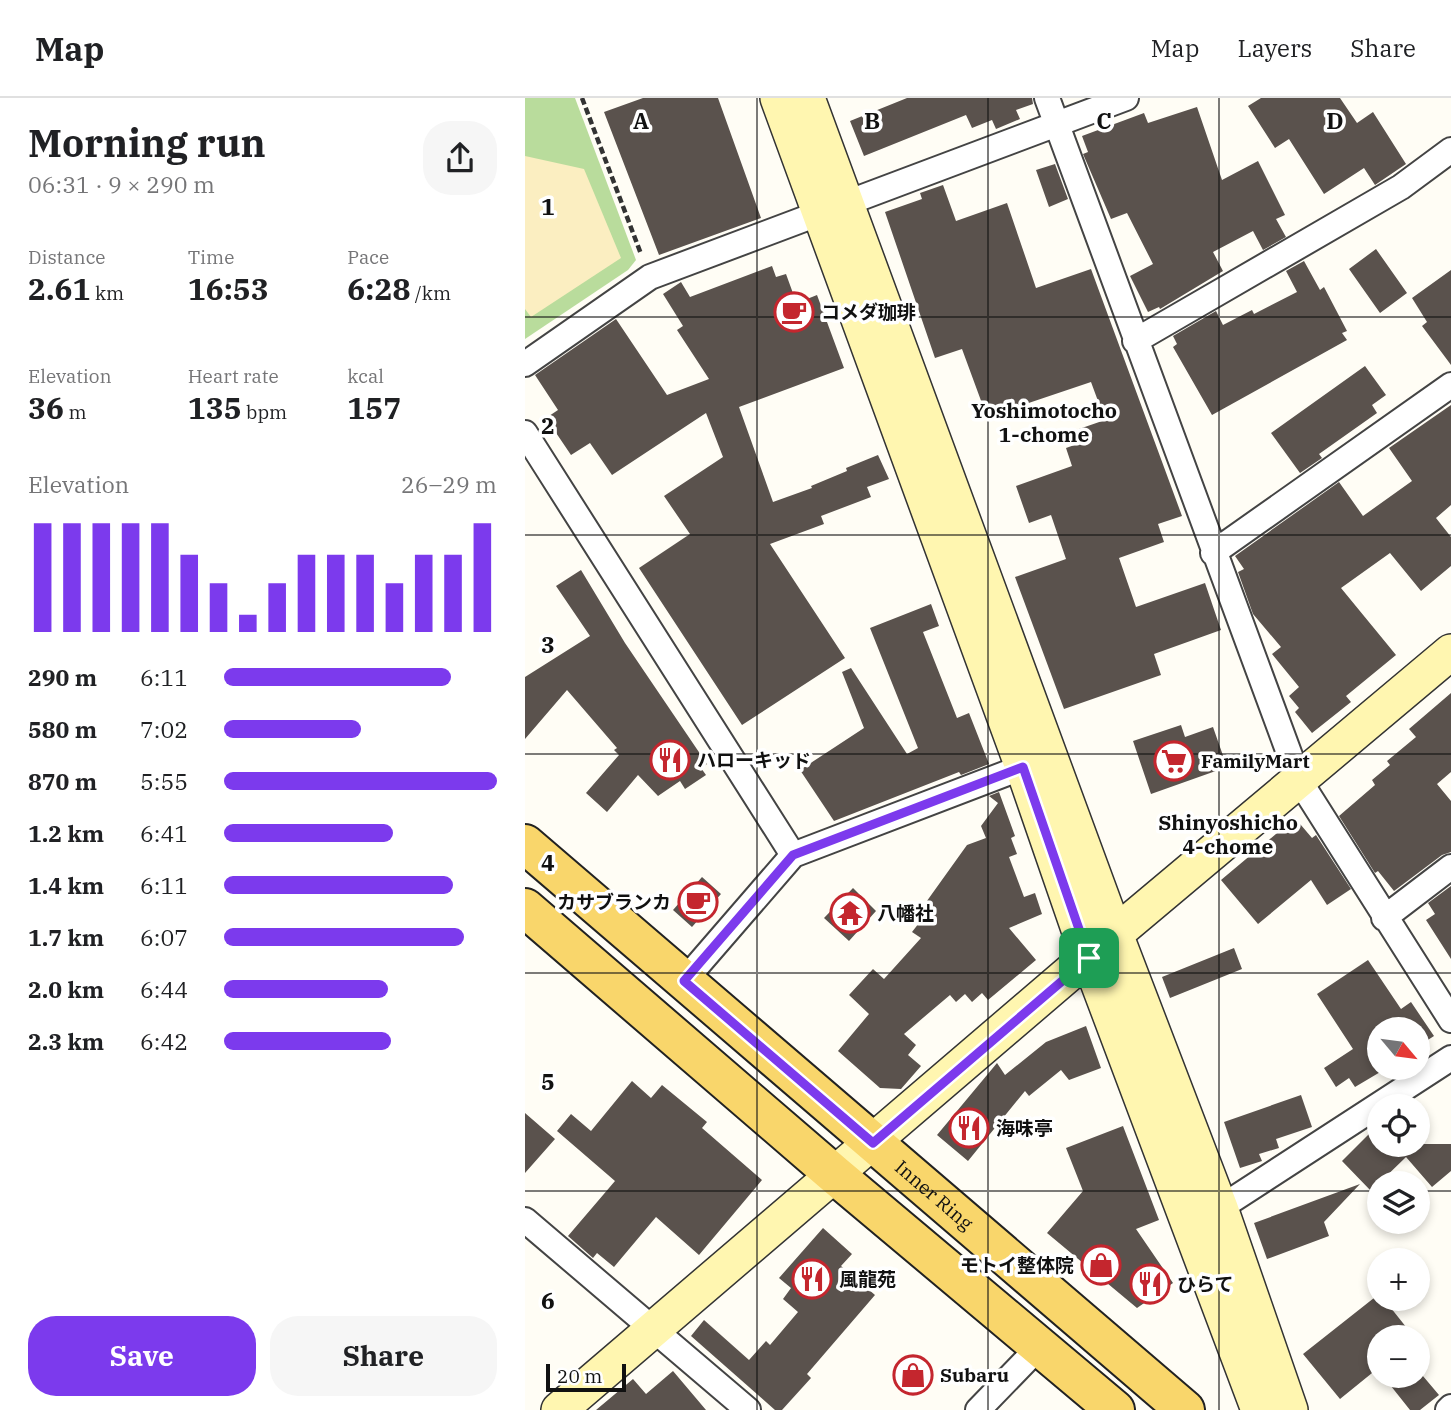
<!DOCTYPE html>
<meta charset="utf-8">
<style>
:root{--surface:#fff;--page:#f6f6f6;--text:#202124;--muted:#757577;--line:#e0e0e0;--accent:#7c3aed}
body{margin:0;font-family:"IBM Plex Serif","Noto Sans JP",serif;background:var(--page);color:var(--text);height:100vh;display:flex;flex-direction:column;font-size:26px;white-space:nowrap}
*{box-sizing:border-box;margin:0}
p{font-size:23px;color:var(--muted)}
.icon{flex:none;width:38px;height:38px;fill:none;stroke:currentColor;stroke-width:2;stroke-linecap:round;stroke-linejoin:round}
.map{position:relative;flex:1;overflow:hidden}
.panel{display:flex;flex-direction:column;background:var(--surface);width:525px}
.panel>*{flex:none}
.needle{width:46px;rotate:119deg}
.buttons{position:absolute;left:842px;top:919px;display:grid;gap:14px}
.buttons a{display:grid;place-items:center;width:63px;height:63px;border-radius:50%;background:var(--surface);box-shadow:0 4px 10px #0003;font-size:35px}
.scale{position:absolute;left:21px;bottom:18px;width:80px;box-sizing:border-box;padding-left:7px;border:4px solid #111;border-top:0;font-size:19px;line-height:24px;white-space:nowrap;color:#111;-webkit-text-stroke:5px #fff;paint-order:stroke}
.pin{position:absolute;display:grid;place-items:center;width:60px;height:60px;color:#fff;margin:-30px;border-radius:14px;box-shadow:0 4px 10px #0006}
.round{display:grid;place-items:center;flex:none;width:74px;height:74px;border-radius:28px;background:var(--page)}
.headline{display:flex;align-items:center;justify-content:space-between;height:119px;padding:0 28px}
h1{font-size:38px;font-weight:700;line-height:52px}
.figures{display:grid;grid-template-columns:repeat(3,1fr);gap:10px;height:119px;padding:7px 28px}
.figures div{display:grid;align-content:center}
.figures b{font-size:30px;font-weight:700}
.figures small{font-size:19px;font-weight:400}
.figures p{font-size:19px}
.chart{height:196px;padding:14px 28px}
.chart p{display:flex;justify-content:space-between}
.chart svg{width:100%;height:126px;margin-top:7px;stroke:var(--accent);stroke-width:6}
.button{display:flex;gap:14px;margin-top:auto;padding:14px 28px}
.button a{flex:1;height:80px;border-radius:28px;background:var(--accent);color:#fff;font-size:28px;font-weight:700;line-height:80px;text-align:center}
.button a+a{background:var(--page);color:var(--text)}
ul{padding:0 28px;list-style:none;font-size:23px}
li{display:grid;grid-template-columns:112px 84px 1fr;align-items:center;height:52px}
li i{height:18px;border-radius:9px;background:var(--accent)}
header{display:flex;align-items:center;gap:42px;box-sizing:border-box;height:98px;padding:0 35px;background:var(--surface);border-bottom:2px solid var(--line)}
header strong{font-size:33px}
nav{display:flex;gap:38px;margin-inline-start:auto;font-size:24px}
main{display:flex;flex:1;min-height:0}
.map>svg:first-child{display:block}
.forest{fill:#b9dc9c}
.sand{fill:#fbeec1}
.building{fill:#5a524d}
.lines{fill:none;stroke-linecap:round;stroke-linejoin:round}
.street-casing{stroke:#444;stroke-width:28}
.secondary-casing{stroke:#333;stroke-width:38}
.primary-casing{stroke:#222;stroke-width:42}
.path{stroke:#333;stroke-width:4.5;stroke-dasharray:7 3.5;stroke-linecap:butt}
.street{stroke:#fff;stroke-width:24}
.secondary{stroke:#fff6b0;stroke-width:35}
.primary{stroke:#f9d66b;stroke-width:38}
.route-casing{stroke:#fff;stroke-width:14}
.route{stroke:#7c3aed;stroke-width:9}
.grid{fill:none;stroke:#111;stroke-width:2;stroke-opacity:0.55}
.labels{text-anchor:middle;stroke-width:7;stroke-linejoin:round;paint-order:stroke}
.poi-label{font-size:19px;font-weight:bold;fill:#111;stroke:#fff;text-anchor:start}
.street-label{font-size:19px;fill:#111;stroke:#fff}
.neighbourhood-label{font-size:21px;font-weight:bold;fill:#111;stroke:#fff}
.grid-label{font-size:23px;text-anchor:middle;font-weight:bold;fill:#111;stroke:#fff;stroke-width:7;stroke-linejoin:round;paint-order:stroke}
</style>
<header>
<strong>Map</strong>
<nav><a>Map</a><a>Layers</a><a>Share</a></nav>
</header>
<main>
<section class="panel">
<div class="headline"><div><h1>Morning run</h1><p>06:31 · 9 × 290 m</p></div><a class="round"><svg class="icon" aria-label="share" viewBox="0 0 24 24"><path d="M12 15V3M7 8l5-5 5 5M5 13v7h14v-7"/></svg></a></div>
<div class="figures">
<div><p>Distance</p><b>2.61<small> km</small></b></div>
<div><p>Time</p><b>16:53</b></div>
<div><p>Pace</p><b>6:28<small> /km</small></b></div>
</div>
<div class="figures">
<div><p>Elevation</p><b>36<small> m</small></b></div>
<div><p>Heart rate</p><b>135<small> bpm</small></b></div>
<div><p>kcal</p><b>157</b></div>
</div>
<div class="chart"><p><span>Elevation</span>26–29 m</p>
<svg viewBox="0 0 160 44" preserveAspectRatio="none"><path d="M5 44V6M15 44V6M25 44V6M35 44V6M45 44V6M55 44V17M65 44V27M75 44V38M85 44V27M95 44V17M105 44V17M115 44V17M125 44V27M135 44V17M145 44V17M155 44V6"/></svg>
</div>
<ul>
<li><b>290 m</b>6:11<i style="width:83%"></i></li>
<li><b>580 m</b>7:02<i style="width:50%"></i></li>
<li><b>870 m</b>5:55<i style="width:100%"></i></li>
<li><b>1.2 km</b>6:41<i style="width:62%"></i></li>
<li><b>1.4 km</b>6:11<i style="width:84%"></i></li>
<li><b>1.7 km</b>6:07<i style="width:88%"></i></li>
<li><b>2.0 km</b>6:44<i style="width:60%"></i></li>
<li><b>2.3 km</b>6:42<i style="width:61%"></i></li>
</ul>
<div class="button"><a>Save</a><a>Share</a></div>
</section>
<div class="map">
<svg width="926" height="1312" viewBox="0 0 926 1312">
<rect width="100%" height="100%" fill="#fffdf5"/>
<path class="forest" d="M0 0H50L111 162 103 172 0 241Z"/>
<path class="sand" d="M0 58 59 71 96 160 6 219 0 211Z"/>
<path class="building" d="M118 0H193L236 120 134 157 79 14Z
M382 0H507L508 6 491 12 495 21 471 31 467 22 447 30 441 17 339 58 325 23Z
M736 0H815L832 25 848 14 881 66 850 87 839 70 799 96 764 41 750 50 723 8Z
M672 9 697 82 733 63 760 117 751 121 761 139 738 152 728 133 688 154 698 173 635 211 634 209 623 214 605 178 628 166 602 115 586 121 558 56 563 54 557 38 619 15 623 25Z
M530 66 543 101 524 109 511 72Z
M418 87 431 123 482 105 511 190 566 171 657 418 633 426 639 444 594 460 611 509 680 485 696 532 629 556 636 577 539 611 490 479 541 461 526 417 504 425 491 388 547 368 541 350 558 344 554 331 580 322 566 284 462 319 437 251 410 260 360 114 397 101 395 95Z
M851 151 882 195 855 215 824 171Z
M779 163 795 192 799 189 822 233 817 235 822 242 687 317 648 249 652 246 648 238 691 213 698 227 727 212 729 216 772 194 761 173Z
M247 168 251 179 261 176 269 198 275 196 277 203 292 197 319 270 214 309 248 404 287 390 286 388 322 373 321 370 353 357 364 381 342 389 346 399 296 418 299 426 245 446 320 560 217 627 114 470 165 436 139 398 198 359 181 315 87 377 65 345 46 357 21 320 33 312 10 277 91 221 142 297 184 281 152 232 158 228 138 196 156 184 165 199Z
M926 172V267L897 228 902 224 887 200Z
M840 268 861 297 847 307 852 315 794 356 797 360 775 375 746 335Z
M926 307V407L911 420 926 439V468L896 493 865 455 816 490 871 557 821 598 826 604 787 635 770 614 774 610 764 598 774 589 747 556 756 549 728 516 713 474 719 471 710 458 814 384 838 418 887 383 864 350Z
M56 472 100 545 182 666 176 670 181 677 160 691 155 683 133 698 113 677 82 714 61 695 94 657 89 652 92 650 42 592 0 641V579L65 538 31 488Z
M406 506 414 528 398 534 432 620 444 615 464 666 436 677 434 674 309 723 275 672 339 630 317 574 326 570 382 656 393 650 345 530Z
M926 595V674L912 686 926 703V754L917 757 869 793 853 773 850 775 814 718 850 687 847 682 865 667 862 663 891 639 884 631Z
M656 627 660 639 688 629 702 669 626 696 608 643Z
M474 694 490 738 486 740 492 756 484 759 499 799 510 795 517 816 484 830 511 862 463 902 457 895 447 904 440 896 431 904 425 897 379 936 391 947 383 957 396 968 376 991 355 990 313 953 344 916 324 897 348 871 359 881 396 840 387 834 394 825 389 821 442 747 461 740 456 728 473 705 464 698Z
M770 720 787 740 791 737 826 791 802 807 786 782 733 826 696 782Z
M177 779 196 796 167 829 148 812Z
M926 788V861L901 822 910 816 903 805Z
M328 790 351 813 324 843 299 820Z
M709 850 717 871 645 900 637 879Z
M843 862 876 911 886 904 909 938 892 949V931H854V970H862L830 989 824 980 811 989 799 970 828 951 792 896Z
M561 928 576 970 544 982 536 972 504 998 500 993 443 1063 412 1037 472 965 480 977 521 944Z
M107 983 126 1000 137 987 182 1024 177 1030 237 1082 174 1157 131 1119 89 1169 72 1155 68 1160 43 1138 90 1083 32 1033 46 1016 66 1033Z
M776 997 787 1029 751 1041 754 1050 734 1056 737 1063 715 1070 699 1024Z
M0 1015 30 1041 0 1075Z
M598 1028 634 1122 611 1131 648 1185 612 1210 522 1135 558 1093 541 1050Z
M844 1036 854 1046H926V1073L907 1089 881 1059 846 1093 817 1063Z
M835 1086 799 1124 804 1138 742 1161 729 1125Z
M298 1130 327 1156 316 1168 350 1197 282 1276 286 1280 257 1312H250L166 1238 179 1222 224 1262 241 1243 245 1247 273 1214 258 1201 266 1190 254 1180Z
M854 1196V1200H858L889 1239H854V1273L852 1271 815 1301 778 1256Z
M892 1271 914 1297 895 1312H885L858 1278H892Z
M148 1273 181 1312H71L108 1281 121 1296Z"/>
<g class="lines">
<g class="street-casing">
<path id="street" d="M522 0 774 682 926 922
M610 243 876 89 926 52
M0 266 125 179 601 0
M0 335 268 757
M688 455 926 287
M859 820 926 769
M159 883 268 757 498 669
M695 1110 926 960
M0 1122 223 1312
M453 1312 516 1247
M923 1312 926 1309"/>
</g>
<g class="secondary-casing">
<path id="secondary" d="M253 0 498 669 564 860 734 1312
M282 0 590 836 695 1110 765 1312
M34 1312 590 836 926 554"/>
</g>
<g class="primary-casing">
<g id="primary">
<path id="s1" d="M0 746 660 1312"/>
<path d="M0 810 310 1077 590 1312"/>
</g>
</g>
<path class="path" d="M57 0 116 156"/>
<use href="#street" class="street"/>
<use href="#secondary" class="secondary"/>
<use href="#primary" class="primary"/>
</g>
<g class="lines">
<g class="route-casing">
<path id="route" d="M498 669 564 860 348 1045 159 883 268 757Z"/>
</g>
<use href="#route" class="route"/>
</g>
<path class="grid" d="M232 0V1312M463 0V1312M694 0V1312M0 219H926M0 437H926M0 656H926M0 875H926M0 1093H854M892 1093H926"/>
<defs>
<g id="cafe-ring" transform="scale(2.0125)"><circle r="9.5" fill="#fff" stroke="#c4262e" stroke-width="1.5"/><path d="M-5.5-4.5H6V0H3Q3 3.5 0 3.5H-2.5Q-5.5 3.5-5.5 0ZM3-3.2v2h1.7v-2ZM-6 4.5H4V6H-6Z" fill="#c4262e"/></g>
<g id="restaurant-ring" transform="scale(2.0125)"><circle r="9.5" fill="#fff" stroke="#c4262e" stroke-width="1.5"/><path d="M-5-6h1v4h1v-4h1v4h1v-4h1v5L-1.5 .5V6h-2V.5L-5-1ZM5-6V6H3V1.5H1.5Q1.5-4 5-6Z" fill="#c4262e"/></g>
<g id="supermarket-ring" transform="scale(2.0125)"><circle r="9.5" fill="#fff" stroke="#c4262e" stroke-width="1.5"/><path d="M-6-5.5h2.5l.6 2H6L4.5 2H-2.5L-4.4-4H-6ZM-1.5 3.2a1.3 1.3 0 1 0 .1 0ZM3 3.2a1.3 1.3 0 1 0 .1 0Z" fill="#c4262e"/></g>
<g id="temple-ring" transform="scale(2.0125)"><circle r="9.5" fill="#fff" stroke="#c4262e" stroke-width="1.5"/><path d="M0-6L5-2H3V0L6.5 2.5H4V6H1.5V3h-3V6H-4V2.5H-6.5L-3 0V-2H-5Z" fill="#c4262e"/></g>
<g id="shop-ring" transform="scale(2.0125)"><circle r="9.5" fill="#fff" stroke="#c4262e" stroke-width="1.5"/><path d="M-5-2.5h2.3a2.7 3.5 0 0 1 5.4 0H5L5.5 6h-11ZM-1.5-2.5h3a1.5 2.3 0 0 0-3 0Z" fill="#c4262e"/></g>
</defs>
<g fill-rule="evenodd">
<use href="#cafe-ring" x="269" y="214"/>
<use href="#restaurant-ring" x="145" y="662"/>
<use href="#supermarket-ring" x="649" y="663"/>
<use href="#cafe-ring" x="173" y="804"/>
<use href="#temple-ring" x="325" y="815"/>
<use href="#restaurant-ring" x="444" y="1030"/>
<use href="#shop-ring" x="576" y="1167"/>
<use href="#restaurant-ring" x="287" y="1181"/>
<use href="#restaurant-ring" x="625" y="1186"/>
<use href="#shop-ring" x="388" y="1277"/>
</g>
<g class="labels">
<g class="poi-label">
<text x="296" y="221">コメダ珈琲</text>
<text x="172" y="669">ハローキッド</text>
<text x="676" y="670">FamilyMart</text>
<text x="146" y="811" text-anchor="end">カサブランカ</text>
<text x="352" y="822">八幡社</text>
<text x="471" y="1037">海味亭</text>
<text x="549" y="1174" text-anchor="end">モトイ整体院</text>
<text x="314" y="1188">風龍苑</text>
<text x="652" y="1193">ひらて</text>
<text x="415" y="1284">Subaru</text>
</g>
<g class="street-label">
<text dy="7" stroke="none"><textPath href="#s1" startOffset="539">Inner Ring</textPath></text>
</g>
<g class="neighbourhood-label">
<text x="519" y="320">Yoshimotocho<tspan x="519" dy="24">1-chome</tspan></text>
<text x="703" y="732">Shinyoshicho<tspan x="703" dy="24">4-chome</tspan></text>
</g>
</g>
<g class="grid-label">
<text x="116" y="31">A</text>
<text x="347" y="31">B</text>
<text x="579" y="31">C</text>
<text x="810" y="31">D</text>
<text x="23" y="117">1</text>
<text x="23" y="336">2</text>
<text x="23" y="555">3</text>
<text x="23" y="773">4</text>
<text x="23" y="992">5</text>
<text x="23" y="1211">6</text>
</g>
</svg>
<div class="buttons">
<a><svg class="needle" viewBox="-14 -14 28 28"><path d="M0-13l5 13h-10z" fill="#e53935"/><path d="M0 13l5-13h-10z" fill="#757577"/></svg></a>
<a><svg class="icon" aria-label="locate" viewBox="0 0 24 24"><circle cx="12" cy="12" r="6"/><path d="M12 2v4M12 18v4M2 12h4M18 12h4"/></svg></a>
<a><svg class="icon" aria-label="layers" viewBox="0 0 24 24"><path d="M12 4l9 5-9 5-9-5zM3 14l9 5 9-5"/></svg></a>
<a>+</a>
<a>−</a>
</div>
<div class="scale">20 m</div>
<div class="pin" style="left:564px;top:860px;background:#1e9e55"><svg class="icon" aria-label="arrive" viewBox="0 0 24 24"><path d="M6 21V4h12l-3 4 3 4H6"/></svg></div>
</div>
</main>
